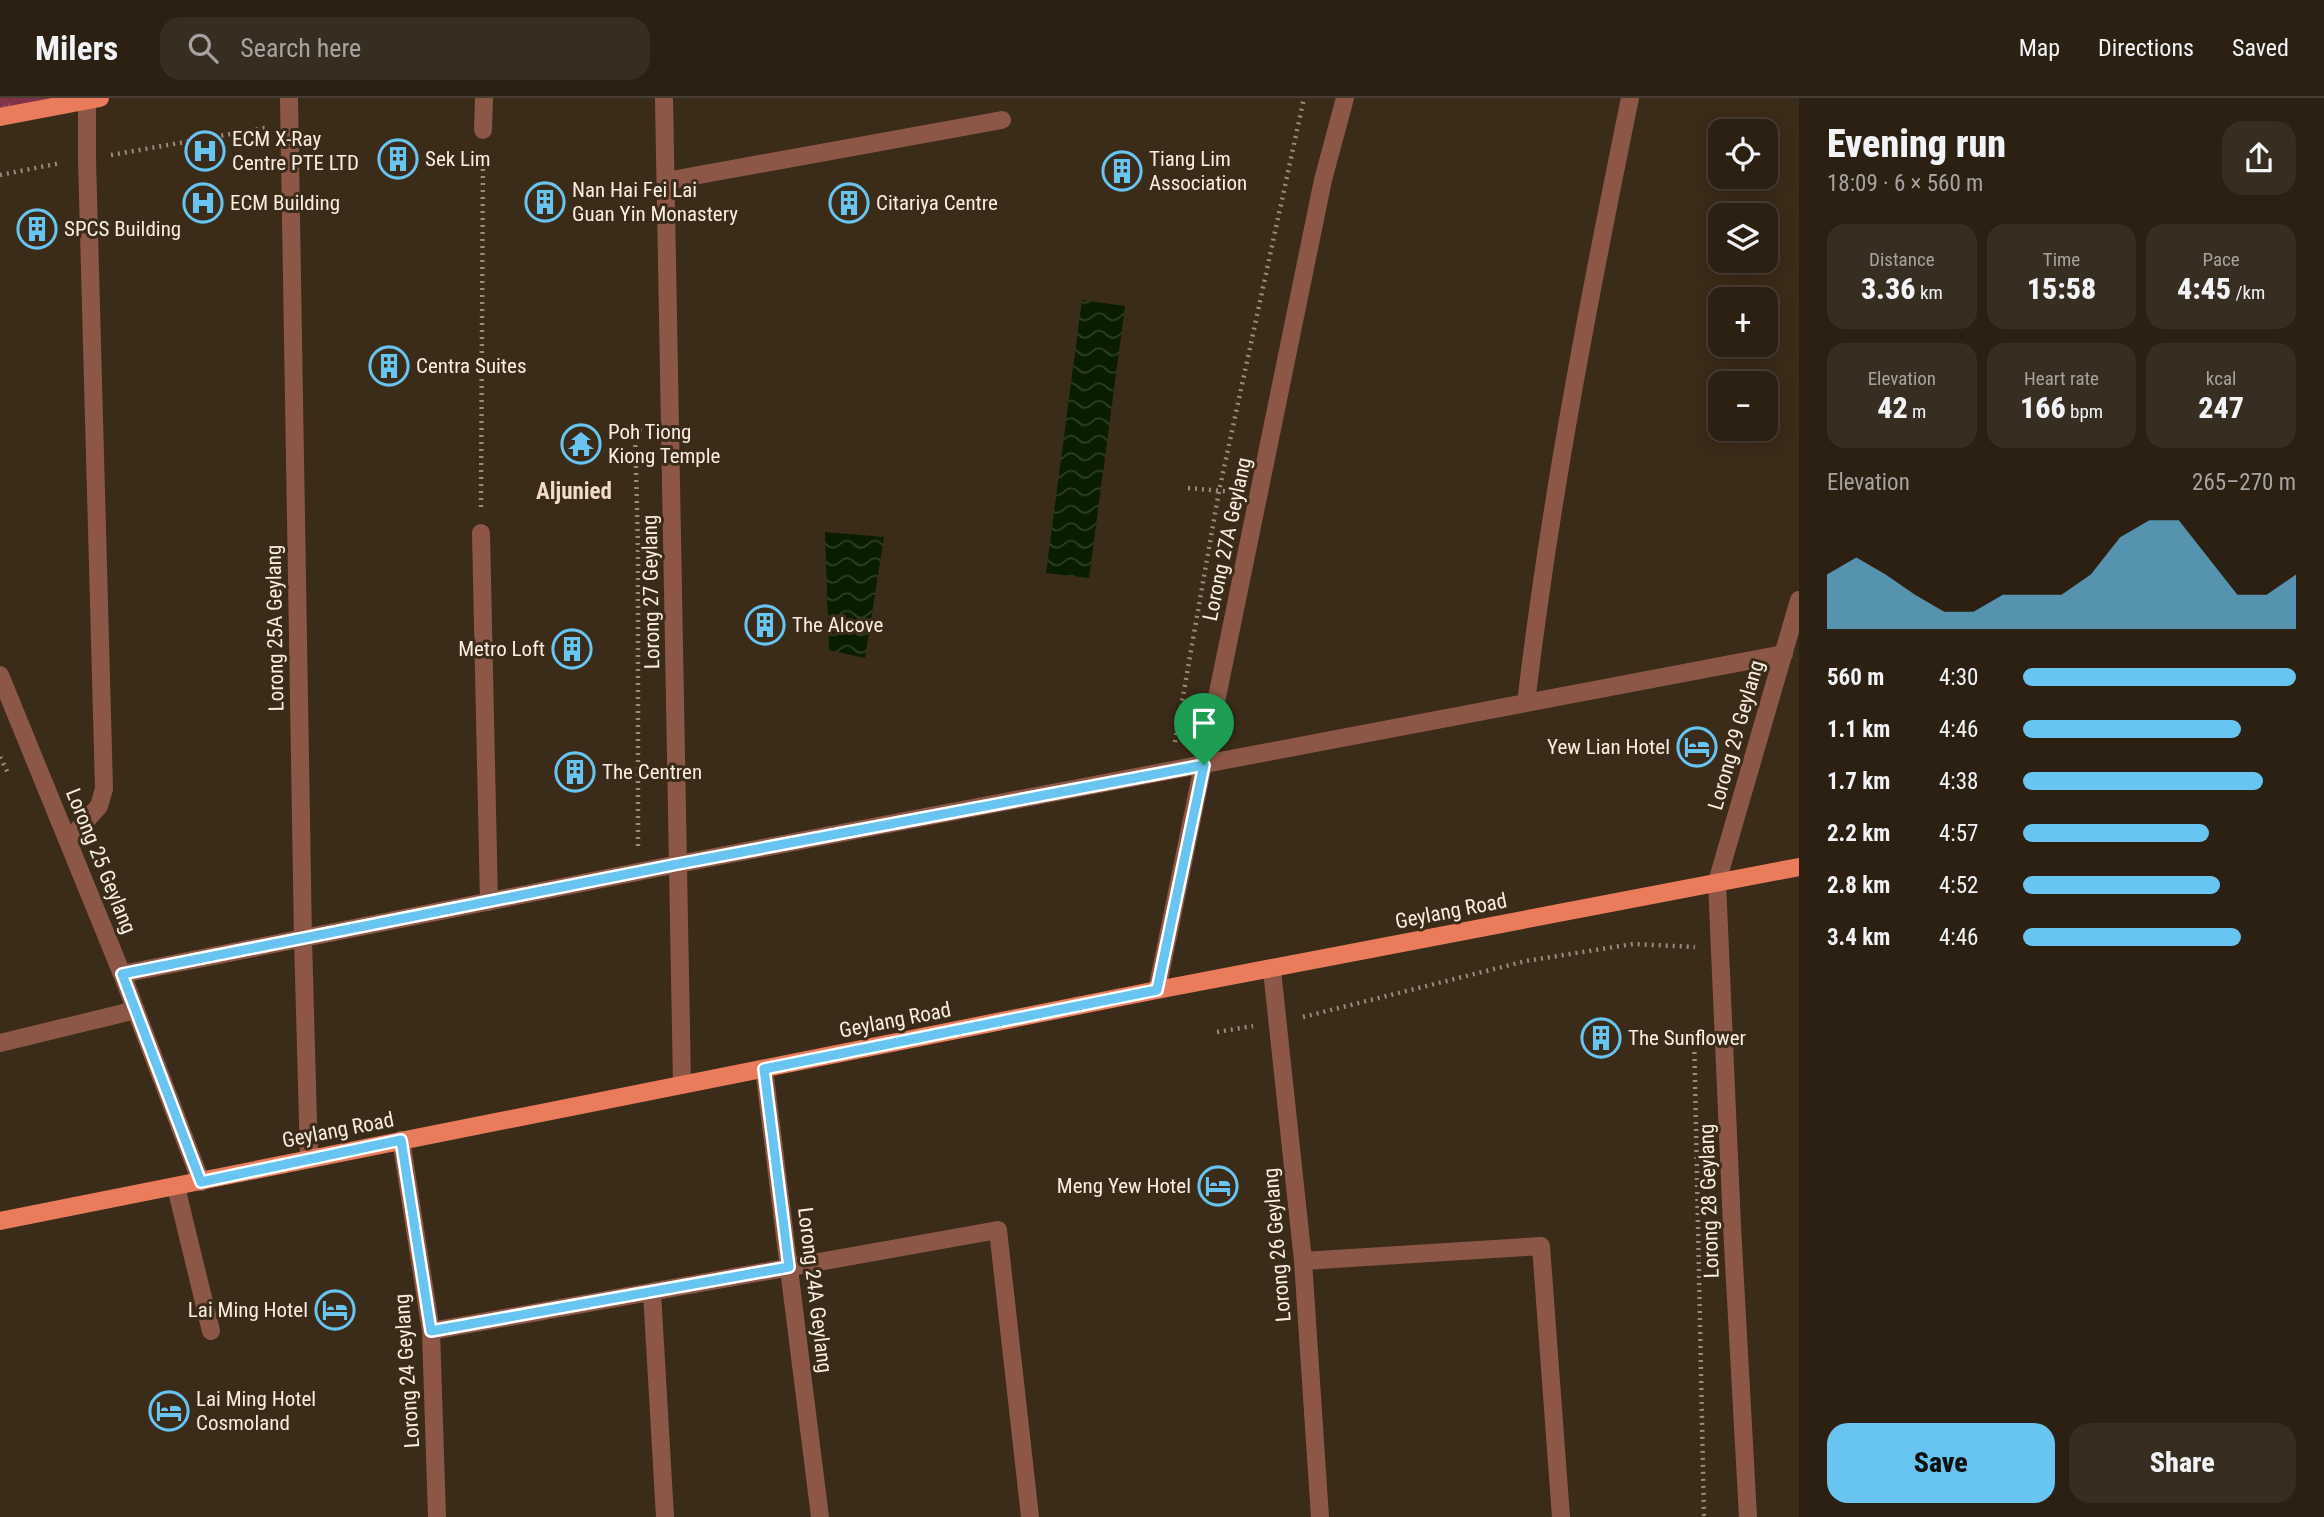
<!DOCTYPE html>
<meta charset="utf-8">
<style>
:root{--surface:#2c2013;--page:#382d21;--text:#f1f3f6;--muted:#a6a3a0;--line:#483e33;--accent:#68c4f0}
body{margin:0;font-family:"Roboto Condensed",sans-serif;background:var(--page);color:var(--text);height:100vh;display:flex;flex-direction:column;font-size:26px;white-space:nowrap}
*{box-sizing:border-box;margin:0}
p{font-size:23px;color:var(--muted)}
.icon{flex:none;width:38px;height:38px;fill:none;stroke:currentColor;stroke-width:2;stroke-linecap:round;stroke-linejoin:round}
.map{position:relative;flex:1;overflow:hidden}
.sheet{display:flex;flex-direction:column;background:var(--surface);width:525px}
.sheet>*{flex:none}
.fabs{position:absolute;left:1708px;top:21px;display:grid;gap:14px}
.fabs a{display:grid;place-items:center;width:70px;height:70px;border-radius:14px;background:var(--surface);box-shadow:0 4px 18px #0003,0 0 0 2px var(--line);font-size:35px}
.pin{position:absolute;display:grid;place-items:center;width:60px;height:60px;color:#fff;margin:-72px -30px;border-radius:50% 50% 50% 0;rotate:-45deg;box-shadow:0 0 7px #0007}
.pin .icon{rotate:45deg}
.round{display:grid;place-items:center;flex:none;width:74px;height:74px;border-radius:21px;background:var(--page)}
.summary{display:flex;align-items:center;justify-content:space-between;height:119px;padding:0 28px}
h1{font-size:38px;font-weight:800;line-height:52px}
.figures{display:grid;grid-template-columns:repeat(3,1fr);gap:10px;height:119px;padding:7px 28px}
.figures div{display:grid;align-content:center;border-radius:18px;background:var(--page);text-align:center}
.figures b{font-size:30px;font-weight:800}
.figures small{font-size:19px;font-weight:400}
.figures p{font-size:19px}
.chart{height:196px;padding:14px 28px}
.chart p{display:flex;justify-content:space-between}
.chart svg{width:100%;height:126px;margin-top:7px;fill:var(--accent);opacity:.7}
.cta{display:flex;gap:14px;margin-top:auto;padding:14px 28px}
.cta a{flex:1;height:80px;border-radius:21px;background:var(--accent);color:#111;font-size:28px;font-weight:800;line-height:80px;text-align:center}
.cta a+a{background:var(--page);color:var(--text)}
ul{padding:0 28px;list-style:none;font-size:23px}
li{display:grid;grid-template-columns:112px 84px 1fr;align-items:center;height:52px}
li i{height:18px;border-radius:9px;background:var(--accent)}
header{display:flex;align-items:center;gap:42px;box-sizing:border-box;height:98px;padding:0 35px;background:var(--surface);border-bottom:2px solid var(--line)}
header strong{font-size:33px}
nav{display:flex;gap:38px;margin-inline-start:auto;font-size:24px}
.search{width:490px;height:63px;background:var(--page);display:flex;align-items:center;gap:18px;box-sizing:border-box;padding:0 24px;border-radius:21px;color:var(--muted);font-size:26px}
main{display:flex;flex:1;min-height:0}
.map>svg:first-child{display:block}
.grass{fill:url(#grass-tufts)}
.water{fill:url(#water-waves)}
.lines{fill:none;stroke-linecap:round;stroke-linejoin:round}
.path{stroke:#998c7d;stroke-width:4.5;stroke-dasharray:2 5;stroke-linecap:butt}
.minor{stroke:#8d5747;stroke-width:18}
.major{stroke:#ea7b5b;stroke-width:18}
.route-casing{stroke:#fff;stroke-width:14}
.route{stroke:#68c4f0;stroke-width:9}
.labels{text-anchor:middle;stroke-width:6;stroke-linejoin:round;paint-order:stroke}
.poi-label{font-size:21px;fill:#f8eee2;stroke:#3b2b19;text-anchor:start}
.street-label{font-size:21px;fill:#f8eee2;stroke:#3b2b19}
.neighbourhood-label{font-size:23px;font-weight:bold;fill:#f2dcc6;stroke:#3b2b19}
</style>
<header>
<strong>Milers</strong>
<div class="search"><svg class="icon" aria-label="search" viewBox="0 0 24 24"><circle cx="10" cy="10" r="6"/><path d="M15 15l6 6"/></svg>Search here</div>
<nav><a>Map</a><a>Directions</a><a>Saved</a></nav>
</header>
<main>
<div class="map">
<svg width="1799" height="1419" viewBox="0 0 1799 1419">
<defs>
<pattern id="grass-tufts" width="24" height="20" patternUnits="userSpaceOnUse" patternTransform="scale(1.75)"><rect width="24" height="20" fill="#803249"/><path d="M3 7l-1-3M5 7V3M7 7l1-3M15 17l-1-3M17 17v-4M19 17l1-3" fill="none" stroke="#935063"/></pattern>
<pattern id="water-waves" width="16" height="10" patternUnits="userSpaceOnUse" patternTransform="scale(1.75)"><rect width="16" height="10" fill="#091e00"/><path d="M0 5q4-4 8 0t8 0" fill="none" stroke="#2e3f25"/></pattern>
</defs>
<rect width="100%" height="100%" fill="#3b2b19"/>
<path class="grass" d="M0 0H99L0 19Z"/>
<path class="water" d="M1082 202 1125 208 1089 480 1046 475Z
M825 434 884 439 865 560 829 552Z"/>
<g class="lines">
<path class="path" d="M111 57 265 30
M0 77 61 65
M1188 390 1234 394
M481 409 483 57
M1175 644 1219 393 1304 0
M0 659 9 677
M638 748V450L635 333 645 332
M1303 919 1526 863 1633 846 1695 849
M1694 933 1704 1419
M1217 934 1253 928"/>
<path class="minor" d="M289 0 303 841 309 1060
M664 0 682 987
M483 32 484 0
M666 83 1002 22
M481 435 489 804
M0 577 122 876 201 1084
M1526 605C1550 402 1589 200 1630 0
M68 743 99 708 104 691 87 61V2
M1272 872 1303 1163 1320 1419
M122 876 678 766 1784 556
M1157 892 1323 82 1345 0
M0 945 136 912
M764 971 820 1419
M401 1042 431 1233 437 1419
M176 1089 211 1233
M1303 1163 1541 1148 1561 1419
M652 1194 665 1419
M431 1233 998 1132 1030 1419
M1748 1419 1732 1128 1717 784 1799 502"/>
<path class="major" d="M0 19 100 0
M0 1123 1157 892 1799 769"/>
</g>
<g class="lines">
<g class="route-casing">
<path id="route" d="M1204 667 1157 892 764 971 789 1169 431 1233 401 1042 201 1084 122 876 678 766Z"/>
</g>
<use href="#route" class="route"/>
</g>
<defs>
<g id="hospital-ring" transform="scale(2.0125)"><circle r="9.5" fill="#3b2b19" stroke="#68c4f0" stroke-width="1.5"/><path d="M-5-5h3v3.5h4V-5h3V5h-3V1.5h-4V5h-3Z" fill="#68c4f0"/></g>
<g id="building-ring" transform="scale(2.0125)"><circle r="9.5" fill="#3b2b19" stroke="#68c4f0" stroke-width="1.5"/><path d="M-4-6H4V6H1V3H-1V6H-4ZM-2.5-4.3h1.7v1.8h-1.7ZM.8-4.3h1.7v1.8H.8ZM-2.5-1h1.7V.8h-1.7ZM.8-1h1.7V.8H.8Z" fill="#68c4f0"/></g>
<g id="temple-ring" transform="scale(2.0125)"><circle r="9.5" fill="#3b2b19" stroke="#68c4f0" stroke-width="1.5"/><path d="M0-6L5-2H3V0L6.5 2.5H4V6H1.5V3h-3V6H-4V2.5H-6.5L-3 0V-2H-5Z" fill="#68c4f0"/></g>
<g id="hotel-ring" transform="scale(2.0125)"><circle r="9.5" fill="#3b2b19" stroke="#68c4f0" stroke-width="1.5"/><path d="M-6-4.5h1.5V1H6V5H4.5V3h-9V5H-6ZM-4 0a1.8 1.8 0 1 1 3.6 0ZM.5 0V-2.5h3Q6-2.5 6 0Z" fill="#68c4f0"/></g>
</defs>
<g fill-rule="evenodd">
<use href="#hospital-ring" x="205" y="53"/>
<use href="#building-ring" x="398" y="61"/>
<use href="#building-ring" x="1122" y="73"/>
<use href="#building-ring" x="545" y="104"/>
<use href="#hospital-ring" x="203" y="105"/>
<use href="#building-ring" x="849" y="105"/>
<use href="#building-ring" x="37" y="131"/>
<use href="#building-ring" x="389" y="268"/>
<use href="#temple-ring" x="581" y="346"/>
<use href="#building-ring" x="765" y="527"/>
<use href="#building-ring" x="572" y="551"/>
<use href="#hotel-ring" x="1697" y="649"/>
<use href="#building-ring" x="575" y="674"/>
<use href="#building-ring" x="1601" y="940"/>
<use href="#hotel-ring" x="1218" y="1088"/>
<use href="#hotel-ring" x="335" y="1212"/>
<use href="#hotel-ring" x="169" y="1313"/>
</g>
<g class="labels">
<g class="poi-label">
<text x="232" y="48">ECM X-Ray<tspan x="232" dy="24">Centre PTE LTD</tspan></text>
<text x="425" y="68">Sek Lim</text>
<text x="1149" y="68">Tiang Lim<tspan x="1149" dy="24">Association</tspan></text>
<text x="572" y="99">Nan Hai Fei Lai<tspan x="572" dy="24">Guan Yin Monastery</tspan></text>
<text x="230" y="112">ECM Building</text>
<text x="876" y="112">Citariya Centre</text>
<text x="64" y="138">SPCS Building</text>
<text x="416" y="275">Centra Suites</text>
<text x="608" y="341">Poh Tiong<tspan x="608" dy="24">Kiong Temple</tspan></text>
<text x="792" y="534">The Alcove</text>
<text x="545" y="558" text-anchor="end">Metro Loft</text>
<text x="1670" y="656" text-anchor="end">Yew Lian Hotel</text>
<text x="602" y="681">The Centren</text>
<text x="1628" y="947">The Sunflower</text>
<text x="1191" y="1095" text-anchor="end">Meng Yew Hotel</text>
<text x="308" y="1219" text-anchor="end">Lai Ming Hotel</text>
<text x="196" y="1308">Lai Ming Hotel<tspan x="196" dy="24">Cosmoland</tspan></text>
</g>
<g class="street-label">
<text transform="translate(1227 441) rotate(-78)" y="7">Lorong 27A Geylang</text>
<text transform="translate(651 494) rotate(-91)" y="7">Lorong 27 Geylang</text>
<text transform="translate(275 530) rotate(-91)" y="7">Lorong 25A Geylang</text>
<text transform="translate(1736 637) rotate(-74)" y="7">Lorong 29 Geylang</text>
<text transform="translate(101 763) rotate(68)" y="7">Lorong 25 Geylang</text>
<text transform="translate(1451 813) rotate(-11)" y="7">Geylang Road</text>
<text transform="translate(895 922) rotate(-11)" y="7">Geylang Road</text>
<text transform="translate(338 1032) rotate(-11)" y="7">Geylang Road</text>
<text transform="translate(1709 1103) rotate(-92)" y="7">Lorong 28 Geylang</text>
<text transform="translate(1277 1147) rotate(-95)" y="7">Lorong 26 Geylang</text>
<text transform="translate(815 1192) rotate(83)" y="7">Lorong 24A Geylang</text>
<text transform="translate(407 1273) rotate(-94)" y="7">Lorong 24 Geylang</text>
</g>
<g class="neighbourhood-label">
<text x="574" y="401">Aljunied</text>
</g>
</g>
</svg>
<div class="fabs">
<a><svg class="icon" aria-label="locate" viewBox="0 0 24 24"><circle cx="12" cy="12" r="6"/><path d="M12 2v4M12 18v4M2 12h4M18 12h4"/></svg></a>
<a><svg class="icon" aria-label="layers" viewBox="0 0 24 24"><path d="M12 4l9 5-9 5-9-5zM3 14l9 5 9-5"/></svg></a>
<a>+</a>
<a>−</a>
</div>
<div class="pin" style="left:1204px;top:667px;background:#1e9e55"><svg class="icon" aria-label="arrive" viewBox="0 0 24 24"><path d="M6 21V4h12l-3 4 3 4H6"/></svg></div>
</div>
<section class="sheet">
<div class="summary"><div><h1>Evening run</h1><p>18:09 · 6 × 560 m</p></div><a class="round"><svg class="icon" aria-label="share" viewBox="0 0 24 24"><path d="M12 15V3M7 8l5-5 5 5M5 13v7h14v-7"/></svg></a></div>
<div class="figures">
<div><p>Distance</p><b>3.36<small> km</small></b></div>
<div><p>Time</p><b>15:58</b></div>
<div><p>Pace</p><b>4:45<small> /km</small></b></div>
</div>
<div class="figures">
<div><p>Elevation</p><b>42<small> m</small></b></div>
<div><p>Heart rate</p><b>166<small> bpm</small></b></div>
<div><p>kcal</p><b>247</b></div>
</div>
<div class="chart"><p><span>Elevation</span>265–270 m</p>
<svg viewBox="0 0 160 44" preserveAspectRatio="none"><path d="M0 44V25L10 19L20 25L30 32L40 38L50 38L60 32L70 32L80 32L90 25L100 12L110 6L120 6L130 19L140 32L150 32L160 25V44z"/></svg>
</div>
<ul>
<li><b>560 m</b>4:30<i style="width:100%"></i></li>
<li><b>1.1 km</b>4:46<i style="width:80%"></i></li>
<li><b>1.7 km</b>4:38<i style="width:88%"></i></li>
<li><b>2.2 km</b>4:57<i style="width:68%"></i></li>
<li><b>2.8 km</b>4:52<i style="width:72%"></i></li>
<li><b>3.4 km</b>4:46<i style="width:80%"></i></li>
</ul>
<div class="cta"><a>Save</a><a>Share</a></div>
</section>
</main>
